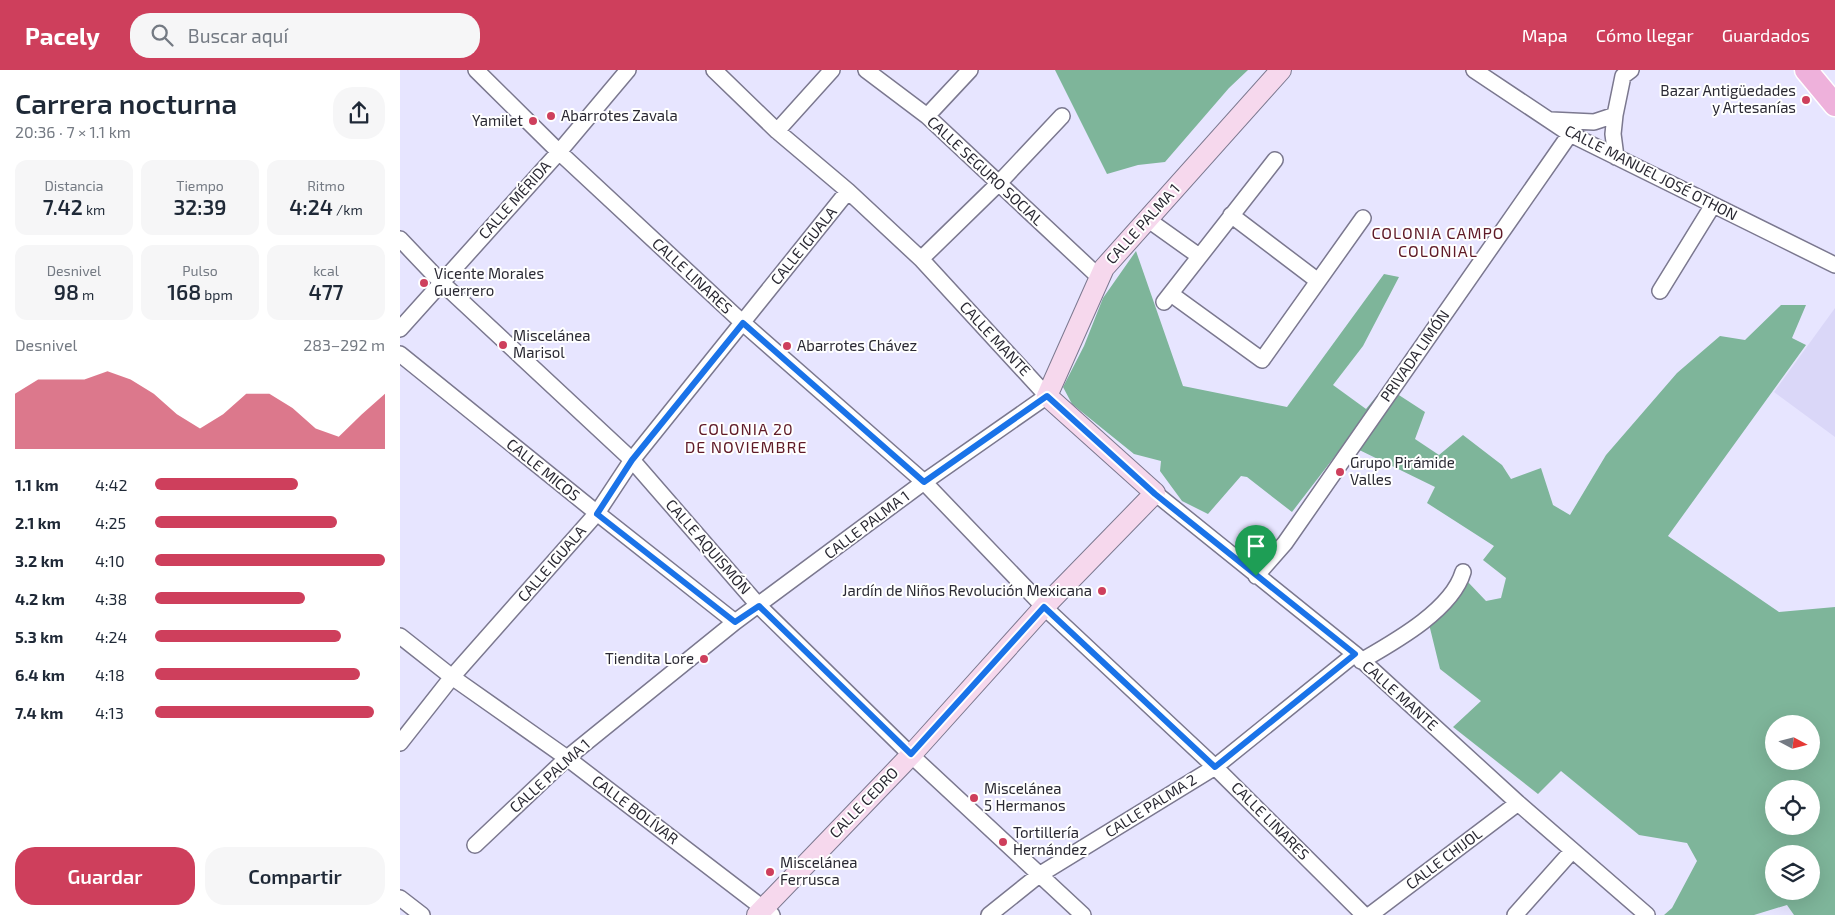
<!DOCTYPE html>
<html lang="es">
<meta charset="utf-8">
<style>
:root{--surface:#fff;--page:#f6f6f7;--text:#1f2937;--muted:#747a83;--accent:#ce3f5c}
body{margin:0;font-family:"Exo 2",sans-serif;background:var(--page);color:var(--text);height:100vh;display:flex;flex-direction:column;font-size:19px;white-space:nowrap}
*{box-sizing:border-box;margin:0}
p{font-size:16px;color:var(--muted)}
.icon{flex:none;width:28px;height:28px;fill:none;stroke:currentColor;stroke-width:2;stroke-linecap:round;stroke-linejoin:round}
.map{position:relative;flex:1;overflow:hidden}
.sheet{display:flex;flex-direction:column;background:var(--surface);width:400px}
.sheet>*{flex:none}
.needle{width:32px;rotate:97deg}
.buttons{position:absolute;left:1365px;top:645px;display:grid;gap:10px}
.buttons a{display:grid;place-items:center;width:55px;height:55px;border-radius:50%;background:var(--surface);box-shadow:0 5px 20px #0002;font-size:25px}
.pin{position:absolute;display:grid;place-items:center;width:42px;height:42px;color:#fff;margin:-51px -21px;border-radius:50% 50% 50% 0;rotate:-45deg;box-shadow:0 0 5px #0007}
.pin .icon{rotate:45deg}
.round{display:grid;place-items:center;flex:none;width:52px;height:52px;border-radius:20px;background:var(--page)}
.headline{display:flex;align-items:center;justify-content:space-between;height:85px;padding:0 15px}
h1{font-size:28px;font-weight:600;line-height:38px}
.stats{display:grid;grid-template-columns:repeat(3,1fr);gap:8px;height:85px;padding:5px 15px}
.stats div{display:grid;align-content:center;border-radius:12px;background:var(--page);text-align:center}
.stats b{font-size:21px;font-weight:600}
.stats small{font-size:14px;font-weight:400}
.stats p{font-size:14px}
.chart{height:140px;padding:10px 15px}
.chart p{display:flex;justify-content:space-between}
.chart svg{width:100%;height:90px;margin-top:5px;fill:var(--accent);opacity:.7}
.button{display:flex;gap:10px;margin-top:auto;padding:10px 15px}
.button a{flex:1;height:58px;border-radius:20px;background:var(--accent);color:#fff;font-size:20px;font-weight:600;line-height:58px;text-align:center}
.button a+a{background:var(--page);color:var(--text)}
ul{padding:0 15px;list-style:none;font-size:16px}
li{display:grid;grid-template-columns:80px 60px 1fr;align-items:center;height:38px}
li i{height:12px;border-radius:6px;background:var(--accent)}
header{display:flex;align-items:center;gap:30px;box-sizing:border-box;height:70px;padding:0 25px;background:var(--accent);color:#fff}
header strong{font-size:24px}
nav{display:flex;gap:28px;margin-inline-start:auto;font-size:18px}
.search{width:350px;height:45px;background:var(--page);display:flex;align-items:center;gap:12px;box-sizing:border-box;padding:0 18px;border-radius:20px;color:var(--muted);font-size:19px}
main{display:flex;flex:1;min-height:0}
.map>svg:first-child{display:block}
.built{fill:#dad7f8}
.forest{fill:#7eb59a;fill-rule:evenodd}
.lines{fill:none;stroke-linecap:round;stroke-linejoin:round}
.street-casing{stroke:#7b788f;stroke-width:18}
.secondary-casing{stroke:#7b788f;stroke-width:22}
.primary-casing{stroke:#fff;stroke-width:25}
.street{stroke:#fff;stroke-width:15}
.secondary{stroke:#f6d8ed;stroke-width:20}
.primary{stroke:#eeb1db;stroke-width:22}
.route-casing{stroke:#fff;stroke-width:10}
.route{stroke:#1a73e8;stroke-width:6}
.poi-dot{fill:#ce3f5c;stroke:#fff;stroke-width:2}
.labels{text-anchor:middle;stroke-width:4;stroke-linejoin:round;paint-order:stroke}
.poi-label{font-size:15px;fill:#2a2933;stroke:#fff;text-anchor:start}
.street-label{font-size:15px;fill:#2a2933;stroke:#fff}
.neighbourhood-label{font-size:16px;letter-spacing:1px;fill:#601b28;stroke:#fff}
</style>
<header>
<strong>Pacely</strong>
<div class="search"><svg class="icon" aria-label="search" viewBox="0 0 24 24"><circle cx="10" cy="10" r="6"/><path d="M15 15l6 6"/></svg>Buscar aquí</div>
<nav><a>Mapa</a><a>Cómo llegar</a><a>Guardados</a></nav>
</header>
<main>
<section class="sheet">
<div class="headline"><div><h1>Carrera nocturna</h1><p>20:36 · 7 × 1.1 km</p></div><a class="round"><svg class="icon" aria-label="share" viewBox="0 0 24 24"><path d="M12 15V3M7 8l5-5 5 5M5 13v7h14v-7"/></svg></a></div>
<div class="stats">
<div><p>Distancia</p><b>7.42<small> km</small></b></div>
<div><p>Tiempo</p><b>32:39</b></div>
<div><p>Ritmo</p><b>4:24<small> /km</small></b></div>
</div>
<div class="stats">
<div><p>Desnivel</p><b>98<small> m</small></b></div>
<div><p>Pulso</p><b>168<small> bpm</small></b></div>
<div><p>kcal</p><b>477</b></div>
</div>
<div class="chart"><p><span>Desnivel</span>283–292 m</p>
<svg viewBox="0 0 160 44" preserveAspectRatio="none"><path d="M0 44V17L10 10L20 10L30 10L40 6L50 10L60 17L70 27L80 34L90 27L100 17L110 17L120 24L130 34L140 38L150 27L160 17V44z"/></svg>
</div>
<ul>
<li><b>1.1 km</b>4:42<i style="width:62%"></i></li>
<li><b>2.1 km</b>4:25<i style="width:79%"></i></li>
<li><b>3.2 km</b>4:10<i style="width:100%"></i></li>
<li><b>4.2 km</b>4:38<i style="width:65%"></i></li>
<li><b>5.3 km</b>4:24<i style="width:81%"></i></li>
<li><b>6.4 km</b>4:18<i style="width:89%"></i></li>
<li><b>7.4 km</b>4:13<i style="width:95%"></i></li>
</ul>
<div class="button"><a>Guardar</a><a>Compartir</a></div>
</section>
<div class="map">
<svg width="1435" height="845" viewBox="0 0 1435 845">
<rect width="100%" height="100%" fill="#e7e5ff"/>
<path class="built" d="M1435 238V367L1374 322Z"/>
<path class="forest" d="M655 0H848L829 18 765 92 738 95 707 104Z
M736 181 783 316 887 337 984 204 999 207 963 276 933 315 966 339 985 316 1025 342 1015 369 1039 385 1063 365 1102 395 1111 409 1141 398 1153 435 1170 445 1206 385 1277 303 1320 266 1345 270 1381 235H1406L1392 268 1406 275 1268 466 1379 542 1435 537V845H1394L1387 835 1354 845H1264L1272 838 1297 791 1287 773 1239 765 1161 701 1138 724 1053 657 1081 631 1040 599 1028 550 1067 511 1086 531 1101 528 1106 508 1083 490 1094 476 1027 433 1035 417 945 373 892 442 847 407 841 406 808 444 782 431 760 401 761 391 734 384 672 334 663 317 684 276 703 228ZM1374 654H1411V691H1374ZM1374 719H1411V756H1374ZM1374 784H1411V821H1374Z"/>
<g class="lines">
<g class="street-casing">
<path id="street" d="M76 0 159 82 343 253 524 412 644 537 815 697 964 845
M466 0 527 46 699 207
M1074 0 1170 64 1435 195
M1215 45 1213 64 1216 87
M527 46 570 0
M1151 50 1194 52 1215 45 1223 6 1231 0
M377 61 432 0
M831 145 918 211
M747 149 799 186
M0 169 41 212 232 390 359 536 511 685 683 845
M521 189 599 113 662 46
M1260 221 1313 135
M771 224 862 290 963 148
M764 232 875 90
M0 259 159 82 228 0
M0 284 197 443 335 552
M755 423 955 584 1118 733 1247 845
M856 506 885 473 1170 64
M0 566 52 607 167 688 372 845
M961 591C994 572 1052 540 1063 502
M0 673 52 607 197 443 232 390 448 121
M75 775 167 688 335 552 524 412 647 326 521 189 448 121 377 61 314 0
M0 828 22 845
M589 845 639 805 815 697 955 584
M970 845 1118 733
M1115 845 1172 781"/>
</g>
<g class="secondary-casing">
<path id="secondary" d="M357 845 511 685 644 537 755 423 647 326 704 198 881 0"/>
</g>
<g class="primary-casing">
<path id="primary" d="M1406 0 1435 35"/>
</g>
<use href="#street" class="street"/>
<use href="#secondary" class="secondary"/>
<use href="#primary" class="primary"/>
</g>
<g class="lines">
<g class="route-casing">
<path id="route" d="M343 253 524 412 647 326 755 424 955 584 815 697 644 537 511 684 359 536 335 552 197 444 232 390Z"/>
</g>
<use href="#route" class="route"/>
</g>
<g class="poi-dot">
<circle cx="1406" cy="30" r="5"/>
<circle cx="151" cy="46" r="5"/>
<circle cx="133" cy="51" r="5"/>
<circle cx="24" cy="213" r="5"/>
<circle cx="103" cy="275" r="5"/>
<circle cx="387" cy="276" r="5"/>
<circle cx="940" cy="402" r="5"/>
<circle cx="702" cy="521" r="5"/>
<circle cx="304" cy="589" r="5"/>
<circle cx="574" cy="728" r="5"/>
<circle cx="603" cy="772" r="5"/>
<circle cx="370" cy="802" r="5"/>
</g>
<g class="labels">
<g class="poi-label">
<text x="1396" y="26" text-anchor="end">Bazar Antigüedades<tspan x="1396" dy="17">y Artesanías</tspan></text>
<text x="161" y="51">Abarrotes Zavala</text>
<text x="123" y="56" text-anchor="end">Yamilet</text>
<text x="34" y="209">Vicente Morales<tspan x="34" dy="17">Guerrero</tspan></text>
<text x="113" y="271">Miscelánea<tspan x="113" dy="17">Marisol</tspan></text>
<text x="397" y="281">Abarrotes Chávez</text>
<text x="950" y="398">Grupo Pirámide<tspan x="950" dy="17">Valles</tspan></text>
<text x="692" y="526" text-anchor="end">Jardín de Niños Revolución Mexicana</text>
<text x="294" y="594" text-anchor="end">Tiendita Lore</text>
<text x="584" y="724">Miscelánea<tspan x="584" dy="17">5 Hermanos</tspan></text>
<text x="613" y="768">Tortillería<tspan x="613" dy="17">Hernández</tspan></text>
<text x="380" y="798">Miscelánea<tspan x="380" dy="17">Ferrusca</tspan></text>
</g>
<g class="street-label">
<text transform="translate(585 101) rotate(43)" y="5">CALLE SEGURO SOCIAL</text>
<text transform="translate(1251 103) rotate(27)" y="5">CALLE MANUEL JOSÉ OTHON</text>
<text transform="translate(115 130) rotate(-48)" y="5">CALLE MÉRIDA</text>
<text transform="translate(743 154) rotate(-48)" y="5">CALLE PALMA 1</text>
<text transform="translate(404 176) rotate(-51)" y="5">CALLE IGUALA</text>
<text transform="translate(292 206) rotate(43)" y="5">CALLE LINARES</text>
<text transform="translate(595 269) rotate(47)" y="5">CALLE MANTE</text>
<text transform="translate(1015 286) rotate(-55)" y="5">PRIVADA LIMÓN</text>
<text transform="translate(143 400) rotate(39)" y="5">CALLE MICOS</text>
<text transform="translate(467 455) rotate(-37)" y="5">CALLE PALMA 1</text>
<text transform="translate(308 477) rotate(49)" y="5">CALLE AQUISMÓN</text>
<text transform="translate(152 494) rotate(-49)" y="5">CALLE IGUALA</text>
<text transform="translate(1000 626) rotate(42)" y="5">CALLE MANTE</text>
<text transform="translate(150 706) rotate(-42)" y="5">CALLE PALMA 1</text>
<text transform="translate(464 733) rotate(-46)" y="5">CALLE CEDRO</text>
<text transform="translate(751 736) rotate(-32)" y="5">CALLE PALMA 2</text>
<text transform="translate(235 740) rotate(37)" y="5">CALLE BOLÍVAR</text>
<text transform="translate(870 751) rotate(45)" y="5">CALLE LINARES</text>
<text transform="translate(1044 789) rotate(-37)" y="5">CALLE CHIJOL</text>
</g>
<g class="neighbourhood-label">
<text x="1038" y="169">COLONIA CAMPO<tspan x="1038" dy="18">COLONIAL</tspan></text>
<text x="346" y="365">COLONIA 20<tspan x="346" dy="18">DE NOVIEMBRE</tspan></text>
</g>
</g>
</svg>
<div class="buttons">
<a><svg class="needle" viewBox="-14 -14 28 28"><path d="M0-13l5 13h-10z" fill="#e53935"/><path d="M0 13l5-13h-10z" fill="#747a83"/></svg></a>
<a><svg class="icon" aria-label="locate" viewBox="0 0 24 24"><circle cx="12" cy="12" r="6"/><path d="M12 2v4M12 18v4M2 12h4M18 12h4"/></svg></a>
<a><svg class="icon" aria-label="layers" viewBox="0 0 24 24"><path d="M12 4l9 5-9 5-9-5zM3 14l9 5 9-5"/></svg></a>
</div>
<div class="pin" style="left:856px;top:506px;background:#1e9e55"><svg class="icon" aria-label="arrive" viewBox="0 0 24 24"><path d="M6 21V4h12l-3 4 3 4H6"/></svg></div>
</div>
</main>
